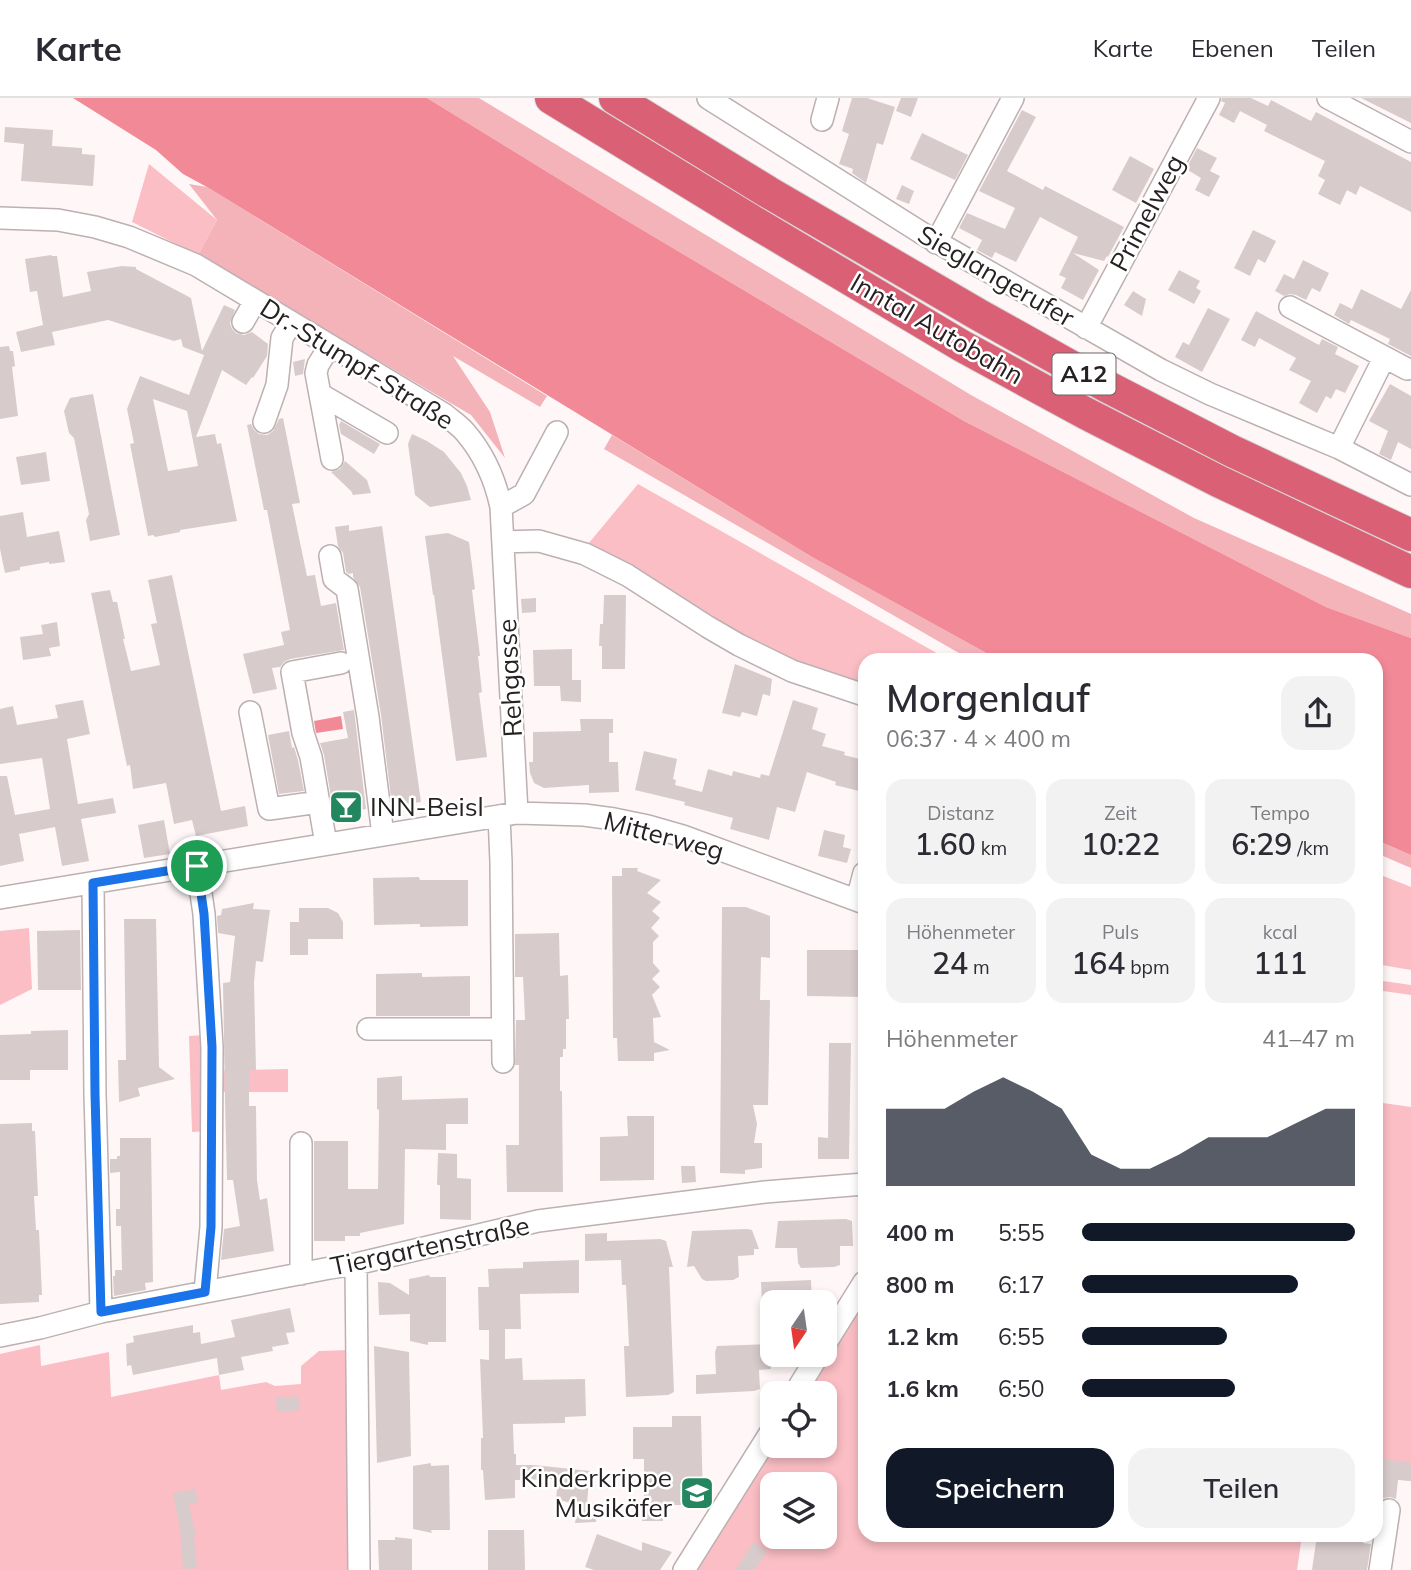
<!DOCTYPE html>
<html lang="de">
<meta charset="utf-8">
<style>
:root{--surface:#fff;--page:#f2f2f3;--text:#2b2b33;--muted:#7c7c81;--line:#e1e1e2;--accent:#111827}
body{margin:0;font-family:Mulish,sans-serif;background:var(--page);color:var(--text);height:100vh;display:flex;flex-direction:column;font-size:26px;white-space:nowrap}
*{box-sizing:border-box;margin:0}
p{font-size:23px;color:var(--muted)}
.icon{flex:none;width:38px;height:38px;fill:none;stroke:currentColor;stroke-width:2;stroke-linecap:round;stroke-linejoin:round}
.map{position:relative;flex:1;overflow:hidden}
.side{position:absolute;left:858px;top:555px;width:525px;height:889px;display:flex;flex-direction:column;background:var(--surface);border-radius:21px;box-shadow:0 4px 10px #0003}
.side>*{flex:none}
.needle{width:46px;rotate:193deg}
.buttons{position:absolute;left:760px;top:1192px;display:grid;gap:14px}
.buttons a{display:grid;place-items:center;width:77px;height:77px;border-radius:14px;background:var(--surface);box-shadow:0 4px 10px #0003;font-size:35px}
.pin{position:absolute;display:grid;place-items:center;width:60px;height:60px;color:#fff;margin:-30px;border:4px solid #fff;border-radius:50%;box-shadow:0 2px 7px #0007}
.round{display:grid;place-items:center;flex:none;width:74px;height:74px;border-radius:21px;background:var(--page)}
.overview{display:flex;align-items:center;justify-content:space-between;height:119px;padding:0 28px}
h1{font-size:38px;font-weight:600;line-height:52px}
.metrics{display:grid;grid-template-columns:repeat(3,1fr);gap:10px;height:119px;padding:7px 28px}
.metrics div{display:grid;align-content:center;border-radius:18px;background:var(--page);text-align:center}
.metrics b{font-size:30px;font-weight:600}
.metrics small{font-size:19px;font-weight:400}
.metrics p{font-size:19px}
.chart{height:196px;padding:14px 28px}
.chart p{display:flex;justify-content:space-between}
.chart svg{width:100%;height:126px;margin-top:7px;fill:var(--accent);opacity:.7}
.action{display:flex;gap:14px;margin-top:auto;padding:14px 28px}
.action a{flex:1;height:80px;border-radius:21px;background:var(--accent);color:#fff;font-size:28px;font-weight:600;line-height:80px;text-align:center}
.action a+a{background:var(--page);color:var(--text)}
ul{padding:0 28px;list-style:none;font-size:23px}
li{display:grid;grid-template-columns:112px 84px 1fr;align-items:center;height:52px}
li i{height:18px;border-radius:9px;background:var(--accent)}
header{display:flex;align-items:center;gap:42px;box-sizing:border-box;height:98px;padding:0 35px;background:var(--surface);border-bottom:2px solid var(--line)}
header strong{font-size:33px}
nav{display:flex;gap:38px;margin-inline-start:auto;font-size:24px}
.map>svg:first-child{display:block}
.green{fill:#fabec4;fill-rule:evenodd}
.forest{fill:#f4b2b9}
.water{fill:#f28997}
.building{fill:#d8cbcc;fill-rule:evenodd}
.lines{fill:none;stroke-linecap:round;stroke-linejoin:round}
.minor-casing{stroke:#bcb0b1;stroke-width:24}
.highway-casing{stroke:#d8d7d7;stroke-width:34}
.minor{stroke:#fff;stroke-width:21}
.highway{stroke:#da6175;stroke-width:32}
.route-casing{stroke:#fff;stroke-width:14}
.route{stroke:#1a73e8;stroke-width:9}
.labels{text-anchor:middle;stroke-width:5;stroke-linejoin:round;paint-order:stroke}
.shield{fill:#fff;stroke:#686464;stroke-width:2}
.shield-label{font-size:24px;font-weight:bold;fill:#272222}
.street-label{font-size:26px;fill:#272222;stroke:#fff}
.poi-label{font-size:26px;fill:#272222;stroke:#fff;text-anchor:start}
</style>
<header>
<strong>Karte</strong>
<nav><a>Karte</a><a>Ebenen</a><a>Teilen</a></nav>
</header>
<div class="map">
<svg width="1411" height="1472" viewBox="0 0 1411 1472">
<rect width="100%" height="100%" fill="#fff7f7"/>
<path class="green" d="M149 66 217 122 198 157 132 124Z
M638 386 949 562H864V591L763 552 588 446Z
M1376 775 1411 789V872L1376 866Z
M29 830 32 891 0 907V833Z
M1376 882 1411 887V897L1376 892Z
M205 937 207 973 288 971V994H206L207 1033 192 1034 189 938Z
M1376 1004 1411 1009V1383L1376 1378Z
M864 1198V1437H1302L1297 1472H693L772 1348H824V1295H804ZM772 1386H824V1438H772Z
M40 1247 41 1268 109 1254 111 1299 219 1277 221 1292 266 1284 275 1288 301 1286V1268L319 1253 348 1252 352 1472H0V1256Z"/>
<path class="forest" d="M427 0H479L971 297 1194 420 1411 516V540L1326 509 964 323 619 118Z
M189 86 207 89 547 298 540 309 453 258 490 314 505 360 471 317 198 157 217 122Z
M612 337 812 459 999 562H971L604 351Z
M1376 742 1411 757V770L1376 755Z"/>
<path class="water" d="M73 0H427L619 118 964 323 1326 509 1411 540V757L1376 742V562H999L812 459 207 89 183 76 156 52Z
M341 618 343 631 316 635 314 623Z"/>
<path class="building" d="M852 0H867L895 9 883 47 877 45 866 85 852 75 853 71 839 66 849 36 842 33Z
M901 0H918L911 19 896 13Z
M1222 0H1251L1268 8 1271 2 1311 23 1316 14 1411 64V114L1360 88 1356 97 1347 92 1340 107 1318 96 1325 82 1318 78 1325 63 1264 33 1267 27 1240 13 1234 25 1219 17 1225 5 1221 3Z
M1361 0H1411V25Z
M1022 12 1036 19 1007 73 1043 92 1045 88 1124 129 1108 159 1107 158 1104 163 1073 155 1099 172 1083 202 1061 190 1066 180 1059 177 1078 139 1040 119 1016 164 995 154 992 160 977 152 982 142 959 130 967 115 1005 131 1015 110 979 93Z
M5 29 53 32 52 48 82 50V56L95 57 93 88 21 83 24 46 4 44Z
M922 35 968 57 955 82 910 61Z
M1197 50 1217 60 1210 73 1220 78 1209 99 1195 92 1201 80 1186 71Z
M1130 58 1154 71 1136 105 1112 92Z
M902 87 914 93 909 106 896 101Z
M1253 132 1276 143 1265 165 1258 161 1250 178 1234 170Z
M51 157 52 158H57L63 199 91 193 87 174 122 168 136 169V171L191 200 202 253 224 207 235 212 230 225 232 231 236 235 244 237 252 234 268 246 267 258 253 280 252 279 246 287 222 272 196 339 215 336 217 346 221 345 237 423 180 432V434L155 439 153 437 148 438 130 346 134 345 127 311 140 278 189 297 204 257 183 249 181 241 174 243 108 222 52 234 55 247 21 254 16 234 43 227 37 193 30 194 25 161ZM153 301 187 313 198 368 168 373Z
M1303 162 1329 175 1320 194 1312 190 1306 202 1296 197 1290 196 1284 198 1275 193 1284 176 1294 181Z
M1179 172 1200 183 1196 190 1201 193 1194 206 1168 192Z
M1361 191 1401 211 1411 192V258L1388 246 1390 241 1351 222 1349 226 1334 217 1340 205 1352 211Z
M1133 193 1146 201 1142 218 1124 207Z
M1208 210 1230 221 1202 274 1175 259 1183 244 1189 247Z
M1256 213 1319 247 1322 241 1338 249 1335 256 1359 268 1345 295 1336 291 1331 301 1326 298 1317 315 1299 305 1311 283 1289 272 1296 260 1259 240 1255 249 1241 242Z
M9 248 10 253H13L15 268 12 269 18 318 0 321V249Z
M305 261 303 276 295 278 293 264Z
M1390 286 1411 298V351L1398 344 1391 362 1379 356 1388 333 1369 323Z
M93 296 120 437 90 443 86 422 89 416 74 340 69 335 64 313 70 300Z
M283 320 300 405 292 406 307 478 315 477 321 508 336 505 344 552 290 561 284 564 280 569 272 570 277 591 253 596 243 556 284 547 281 534 290 532 267 412H264L247 327 251 326 254 332 259 336 267 337 273 333 279 321Z
M341 323 380 346 374 356 341 336 339 327Z
M412 336 427 343 444 354 461 375 467 388 471 402 430 409 415 397 408 346Z
M46 354 50 383 21 387 16 359Z
M345 363 367 382 371 395 353 397 351 393 331 374 340 371Z
M23 414 27 439 59 433 65 464 49 466V464L20 469V472L5 475 0 451V418Z
M349 427V433L382 428 421 704 392 708 381 617 360 489 353 479V475L349 476 346 474 343 455 338 448 335 429Z
M448 435 469 444 475 491 472 492 480 558H478L482 594 479 595 487 659 456 663 434 497H433L425 438Z
M172 477 221 713 245 708 248 728 196 738 192 722 174 726 166 685 133 691 130 667 127 668 91 495 110 492 113 504H117L125 541H123L131 573 160 567 151 526 157 525 148 482Z
M604 497H626L625 571H602V548H599L600 526H603Z
M536 500V514L522 515 521 501Z
M57 524 60 548 49 550 51 558 23 562 20 539 43 536 41 527Z
M572 551V582H581V604L561 603 560 588H534L533 552Z
M735 566 772 581 770 598 763 596 757 618 742 614 740 619 722 615Z
M83 602 90 636 67 641 78 706 113 700 116 715 81 721 89 763 62 768 55 729 19 736 24 763 0 768V678H7L15 717 50 711 42 660 0 666V611L13 608 17 627 58 620 55 607Z
M793 602 818 610 812 631 826 636 822 648 845 654 844 657 864 662V670L859 693 835 687 836 684 807 674 795 714 777 709 769 742 730 731 733 720 684 707 685 704 635 692 644 653 677 661 673 681 676 682 675 687 702 694 708 671 732 678 733 673 760 680 761 676 769 678Z
M354 612 366 711 334 717 324 657 320 645 348 640 343 614Z
M580 621H613V635H609V664H618L619 694 589 695V687L544 690 534 685 530 675 529 664H533V634L581 633Z
M289 633 292 650 294 649 298 662 304 693 279 696 268 637Z
M164 722 170 756 144 760 138 727Z
M824 732 845 737 843 749 851 751 847 765 818 758Z
M622 770H638L637 773 661 782 647 795 661 804 652 813 660 820 651 830 659 838 653 844V865L660 873 652 881 660 889 652 897 661 919 653 920 654 944 670 952 654 955V963H618L617 940H613L612 778H622Z
M419 779 420 782H468V828L420 829V826L374 827 373 780Z
M254 805 253 811 270 812 263 864 256 863 254 884 256 972H249V1008H256L257 1082 260 1102 267 1100 274 1153 221 1162 224 1131 240 1128 233 1082H227L225 1003 223 885 230 884 235 838 218 835 217 818 221 817 222 811Z
M722 809H746L770 818V860L761 859 760 902H770L768 1007H753L757 1026 754 1045H762V1070L745 1072V1076L720 1075Z
M299 810H328L338 815 343 824V841H308V857H290V824H299Z
M124 821H156L159 969 175 981 138 990 140 998 119 1004 118 962H126Z
M80 832 81 892H38L37 833Z
M559 835 560 878 568 877 569 921H566V951H563V959H560V993H562L563 1094H507L506 1047H519V967H515L516 922H525L523 879H515V836Z
M807 852H864V899L807 898Z
M422 875V879L470 878V918H376V876Z
M68 932V972H30V982H0V937L31 936V933Z
M829 945H851L849 1061H818V1039L828 1040Z
M402 978V1002L468 1000V1026H446V1052L405 1051 404 1126 360 1135V1138H345V1143H314V1043H348V1091H378L379 1012 377 1011V980Z
M627 1018H654V1082L600 1083V1039L628 1038Z
M32 1025V1033H35L38 1098H34L36 1132H39L42 1197H39V1204L0 1206V1026Z
M120 1040H151L153 1184 145 1185 146 1192 114 1198 113 1178H115V1172H122L121 1128H116V1111H120V1074L110 1075V1061H117V1058H120Z
M438 1055 457 1056V1080L471 1081V1122L440 1121V1087H437Z
M681 1068H695L696 1084 682 1085Z
M846 1121 852 1123 853 1148H840V1167L834 1169 801 1170 798 1165 797 1150H775L778 1123Z
M747 1131 752 1132 759 1151H754V1157L738 1158 739 1179 733 1182 706 1183 702 1181 694 1168 687 1169 692 1133Z
M607 1135V1143L660 1141 666 1143 673 1169H669L674 1294 668 1297 626 1299 624 1248H629L626 1187H622L621 1162 585 1163V1136Z
M579 1162V1195L520 1196 521 1231H505V1261L522 1260 523 1282 585 1281 586 1318 565 1319V1325L513 1326 514 1356H516V1367H534L590 1373 587 1405 599 1406 596 1424 575 1425 578 1407 556 1401 558 1381 515 1382V1400L485 1402 483 1372H481V1340H483L480 1261 489 1262V1232H479L478 1189H489L488 1171 523 1170V1164Z
M429 1177 430 1179H446V1244H428V1247L410 1243V1216L379 1217 378 1184 390 1185 409 1197V1181Z
M811 1182 812 1204H762L761 1184Z
M290 1210 295 1234 286 1235 289 1246 272 1249 273 1253 241 1259 244 1272 219 1277 217 1260 133 1277 131 1267 127 1268 126 1246 134 1244 133 1238 193 1227V1235L200 1234 201 1246 235 1239 231 1222Z
M770 1246 771 1271 759 1272 760 1291 754 1293 696 1296V1277L716 1276 715 1254 717 1248Z
M374 1248 409 1254 411 1358 377 1365Z
M298 1298 300 1312 277 1314 276 1300Z
M672 1318H701L703 1407H663V1423H642V1408H644V1361H633V1329H672Z
M1376 1360 1411 1365V1383L1398 1382 1396 1401 1390 1399 1384 1400 1379 1404 1376 1403Z
M431 1365V1368L449 1367 450 1432H431L432 1435 413 1431V1368Z
M195 1391 198 1404 189 1406 196 1438H194L197 1470 183 1471 180 1430 173 1395Z
M488 1432H524L525 1472H488Z
M597 1436 642 1453V1444L672 1454 660 1472H594L585 1469Z
M1317 1437H1364L1363 1445 1371 1446 1367 1472H1312Z
M395 1439 412 1441V1472H379L378 1442H395Z
M754 1444 767 1453 755 1472H735Z"/>
<g class="lines">
<g class="minor-casing">
<path id="minor" d="M708 0 928 139 1161 272 1210 296 1339 350 1411 387
M1328 0 1411 44
M822 22 828 0
M0 120 58 122 95 129 129 139 196 167 444 316C451 322 459 327 465 334 484 356 495 381 501 409L517 715
M936 145 1013 0
M1290 209 1407 271
M243 224 255 203
M1086 230 1209 0
M329 249 318 267 316 275 332 361
M320 296 387 335
M264 324 277 287 282 240 291 225
M1339 350 1384 260
M501 409 524 396 557 334
M503 444 539 443 585 456 627 477 708 529 739 547 792 573 864 597
M330 458 334 481 347 491 368 619 383 737
M250 614 269 711 319 704
M499 718 501 764 503 964
M326 746 311 659 303 635 292 574 341 565
M197 768 204 816 212 949 211 1129 205 1194
M93 785 95 996 101 1214
M0 800 517 715 584 717 614 721 648 728 683 738 864 805
M857 802 864 775
M368 931H491
M356 1166 359 1472
M301 1176V1045
M0 1238 40 1230 101 1214 330 1170 356 1166 538 1123 765 1094 864 1086
M824 1248 864 1184
M795 1295 819 1256
M684 1472 772 1332
M1380 1472 1389 1412"/>
</g>
<g class="highway-casing">
<path id="highway" d="M551 0 752 123 962 248 1085 315 1218 383 1411 474
M615 0 768 94 979 217 1106 288 1232 353 1411 437"/>
</g>
<use href="#minor" class="minor"/>
<use href="#highway" class="highway"/>
</g>
<g class="lines">
<g class="route-casing">
<path id="route" d="M197 768 204 816 212 949 211 1129 205 1194 101 1214 95 996 93 785Z"/>
</g>
<use href="#route" class="route"/>
</g>
<defs>
<g id="bar-square" transform="scale(1.75)"><rect x="-9" y="-9" width="18" height="18" rx="4" fill="#23865f" stroke="#fff"/><path d="M-6-5H6L.8 .8V4.5H3.5V6h-7V4.5H-.8V.8Z" fill="#fff"/></g>
<g id="school-square" transform="scale(1.75)"><rect x="-9" y="-9" width="18" height="18" rx="4" fill="#23865f" stroke="#fff"/><path d="M0-5L7-2L0 1L-7-2ZM-4 1L0 2.5L4 1V4Q0 6-4 4Z" fill="#fff"/></g>
</defs>
<g fill-rule="evenodd">
<use href="#bar-square" x="346" y="709"/>
<use href="#school-square" x="697" y="1395"/>
</g>
<g class="labels">
<rect class="shield" x="1052.5" y="255.5" width="63" height="41" rx="5"/>
<g class="shield-label">
<text x="1084" y="284">A12</text>
</g>
<g class="street-label">
<text transform="translate(1147 115) rotate(-62)" y="9">Primelweg</text>
<text transform="translate(996 178) rotate(30)" y="9">Sieglangerufer</text>
<text transform="translate(937 231) rotate(30)" y="9">Inntal Autobahn</text>
<text transform="translate(357 266) rotate(32)" y="9">Dr.-Stumpf-Straße</text>
<text transform="translate(510 580) rotate(-93)" y="9">Rehgasse</text>
<text transform="translate(664 738) rotate(15)" y="9">Mitterweg</text>
<text transform="translate(430 1148) rotate(-12)" y="9">Tiergartenstraße</text>
</g>
<g class="poi-label">
<text x="370" y="718">INN-Beisl</text>
<text x="672" y="1389" text-anchor="end">Kinderkrippe<tspan x="672" dy="30">Musikäfer</tspan></text>
</g>
</g>
</svg>
<div class="buttons">
<a><svg class="needle" viewBox="-14 -14 28 28"><path d="M0-13l5 13h-10z" fill="#e53935"/><path d="M0 13l5-13h-10z" fill="#7c7c81"/></svg></a>
<a><svg class="icon" aria-label="locate" viewBox="0 0 24 24"><circle cx="12" cy="12" r="6"/><path d="M12 2v4M12 18v4M2 12h4M18 12h4"/></svg></a>
<a><svg class="icon" aria-label="layers" viewBox="0 0 24 24"><path d="M12 4l9 5-9 5-9-5zM3 14l9 5 9-5"/></svg></a>
</div>
<div class="pin" style="left:197px;top:768px;background:#1e9e55"><svg class="icon" aria-label="arrive" viewBox="0 0 24 24"><path d="M6 21V4h12l-3 4 3 4H6"/></svg></div>
<section class="side">
<div class="overview"><div><h1>Morgenlauf</h1><p>06:37 · 4 × 400 m</p></div><a class="round"><svg class="icon" aria-label="share" viewBox="0 0 24 24"><path d="M12 15V3M7 8l5-5 5 5M5 13v7h14v-7"/></svg></a></div>
<div class="metrics">
<div><p>Distanz</p><b>1.60<small> km</small></b></div>
<div><p>Zeit</p><b>10:22</b></div>
<div><p>Tempo</p><b>6:29<small> /km</small></b></div>
</div>
<div class="metrics">
<div><p>Höhenmeter</p><b>24<small> m</small></b></div>
<div><p>Puls</p><b>164<small> bpm</small></b></div>
<div><p>kcal</p><b>111</b></div>
</div>
<div class="chart"><p><span>Höhenmeter</span>41–47 m</p>
<svg viewBox="0 0 160 44" preserveAspectRatio="none"><path d="M0 44V17L10 17L20 17L30 11L40 6L50 11L60 17L70 33L80 38L90 38L100 33L110 27L120 27L130 27L140 22L150 17L160 17V44z"/></svg>
</div>
<ul>
<li><b>400 m</b>5:55<i style="width:100%"></i></li>
<li><b>800 m</b>6:17<i style="width:79%"></i></li>
<li><b>1.2 km</b>6:55<i style="width:53%"></i></li>
<li><b>1.6 km</b>6:50<i style="width:56%"></i></li>
</ul>
<div class="action"><a>Speichern</a><a>Teilen</a></div>
</section>
</div>
